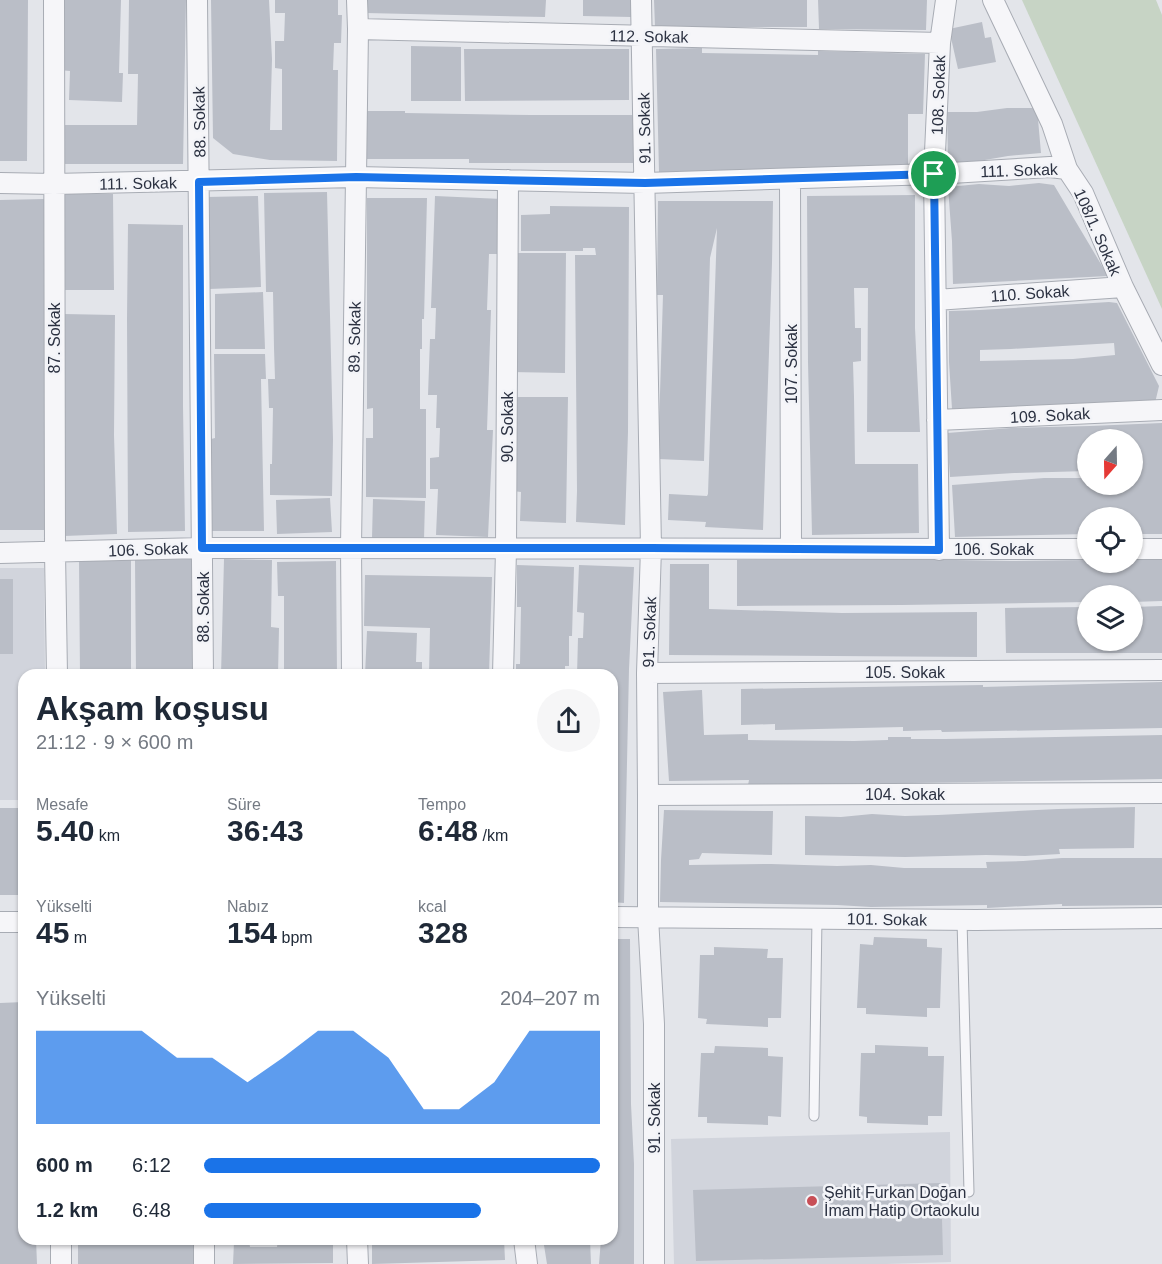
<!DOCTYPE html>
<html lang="tr">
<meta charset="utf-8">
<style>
:root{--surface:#fff;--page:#f6f6f7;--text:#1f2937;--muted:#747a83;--accent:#1a73e8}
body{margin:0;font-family:Arial,sans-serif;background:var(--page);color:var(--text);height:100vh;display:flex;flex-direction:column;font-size:22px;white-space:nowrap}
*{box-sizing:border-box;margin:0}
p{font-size:20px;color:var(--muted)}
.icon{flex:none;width:33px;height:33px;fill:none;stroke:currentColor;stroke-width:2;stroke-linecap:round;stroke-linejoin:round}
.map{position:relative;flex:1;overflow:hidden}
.side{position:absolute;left:18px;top:669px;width:600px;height:576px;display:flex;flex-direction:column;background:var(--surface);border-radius:18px;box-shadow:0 2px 4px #0004}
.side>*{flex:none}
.needle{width:39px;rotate:200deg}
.fabs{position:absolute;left:1077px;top:429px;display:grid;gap:12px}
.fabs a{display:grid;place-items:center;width:66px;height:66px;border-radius:50%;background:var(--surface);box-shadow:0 2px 4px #0004;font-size:30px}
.pin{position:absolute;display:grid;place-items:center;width:51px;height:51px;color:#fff;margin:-26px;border:3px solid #fff;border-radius:50%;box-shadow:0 2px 6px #0007}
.round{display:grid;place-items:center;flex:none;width:63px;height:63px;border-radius:32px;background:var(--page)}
.summary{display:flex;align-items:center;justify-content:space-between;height:102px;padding:0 18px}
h1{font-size:33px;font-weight:600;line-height:45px}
.metrics{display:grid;grid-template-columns:repeat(3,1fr);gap:9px;height:102px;padding:6px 18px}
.metrics div{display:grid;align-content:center}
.metrics b{font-size:30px;font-weight:600}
.metrics small{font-size:16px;font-weight:400}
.metrics p{font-size:16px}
.chart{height:168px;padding:12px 18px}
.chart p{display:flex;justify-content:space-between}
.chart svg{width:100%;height:108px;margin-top:6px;fill:var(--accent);opacity:.7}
ul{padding:0 18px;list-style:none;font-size:20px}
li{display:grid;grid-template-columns:96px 72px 1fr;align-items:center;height:45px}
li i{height:15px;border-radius:8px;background:var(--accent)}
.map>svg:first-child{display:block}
.built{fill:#d1d4dc}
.green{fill:#c7d4c5}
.building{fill:#babec7;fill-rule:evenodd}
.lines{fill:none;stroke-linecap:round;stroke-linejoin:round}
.service-casing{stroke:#a8acb4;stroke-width:11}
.minor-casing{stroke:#a8acb4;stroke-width:22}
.service{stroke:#f6f6f9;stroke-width:9}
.minor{stroke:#f6f6f9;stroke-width:20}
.route-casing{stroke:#fff;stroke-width:12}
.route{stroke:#1a73e8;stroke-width:8}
.poi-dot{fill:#c84f57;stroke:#f3f4f8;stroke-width:2}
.labels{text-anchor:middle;stroke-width:5;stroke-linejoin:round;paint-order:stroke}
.street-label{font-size:16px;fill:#2c3242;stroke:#f3f4f8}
.poi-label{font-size:16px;fill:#2c3242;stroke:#f3f4f8;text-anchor:start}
</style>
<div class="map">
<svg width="1162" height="1264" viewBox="0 0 1162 1264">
<rect width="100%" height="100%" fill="#e3e5ea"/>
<path class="built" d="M0 568H44L45 675H24V800H0Z
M950 1132 951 1262 886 1264H674L671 1139Z"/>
<path class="green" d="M1022 0H1156L1162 15V309Z"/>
<path class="building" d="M0 0H28L27 161H0Z
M60 0H121L119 73H123L122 102 69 100 70 71 59 70Z
M129 0H186L183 164H62V125H137L138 74H128Z
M211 0H269L272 59 270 130H282V69L275 68V41H284L285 13H275V0H338V15H342L341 43H334L333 70H338L337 161 270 160 233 154 213 138Z
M367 0H546L545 17 366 13Z
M583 0H632L631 17 583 16Z
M654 0H807V27H655Z
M818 0H927L926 30 819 29Z
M982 22 985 38 991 37 996 62 958 69 949 29Z
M411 46 461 47V101H411Z
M702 48V53L818 55V51L925 54 923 114H908V166L865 165V169L659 172 656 49Z
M464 49H629V100L465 101Z
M1007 108H1037L1041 153 1008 156 979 161 948 163 947 112H977Z
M361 111H405V113L530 115H633L634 163H469V159H361Z
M1039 183 1054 185 1108 276 953 284 952 241 948 187 979 184 1009 186Z
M327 192 333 439 332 496 270 495V464H272L273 408H269L268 379H275L274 348 273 292H266L264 193Z
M63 194H113L114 290H64Z
M915 195V328L920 432H867L868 288H854L855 328H861V361L853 362 854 397 855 464H918L919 533 812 535 808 362 807 196Z
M258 196 261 287 209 289 206 197Z
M435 196 502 199 501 254H489L487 310H491L487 430H493L488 537 436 535 438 489H430V458L439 457 440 428H436L437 395H428L430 339H435L436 308H431Z
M367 198H427L424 319H422V349H420V409H426V498L366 497V438H373V408L367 409Z
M44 199 48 530H0V200Z
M658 201H773L772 263 763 530 705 527 706 522 668 520 669 494 707 496 708 494 717 228 710 258 704 461 658 459 663 295H657Z
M550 206 629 207 628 432 625 525 576 522 577 491 575 255H596L595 248H583V251H521V215L550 214Z
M128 224 183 225V406L185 531 128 532 127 319Z
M515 253H566L565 373 511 372Z
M263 292 265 349H215V294Z
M1109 302 1117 303 1159 386 1155 403 952 409 949 362V311L980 310ZM1114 343 1115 355 1073 359 980 361V350L1011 349Z
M64 314 115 315 114 435 117 534 64 536Z
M214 354H265L266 379H261L264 531H212L211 439 215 438Z
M513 397H568L566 523 520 521 521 492 513 491Z
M1162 423V534H1132V518H1088V534L955 537 952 485 1044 478H1088V484H1132V440H1088V471L1014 473 950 477 947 433 1011 428 1090 426Z
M330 498 332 532 277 534 276 500Z
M373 499 425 501 424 540 372 538Z
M192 559 193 675H136L135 560Z
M224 559 272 560 271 627 279 628 278 675H221Z
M902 559 1010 561 1088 560V562H1132V560H1162V601L1132 602V596H1088V602L902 605 737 606V560Z
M79 560H131V675H80Z
M336 561 337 675H284V596H278L277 562Z
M670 564H709V609L842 613 977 612V657L669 655Z
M517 565 574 567 572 636H569V666H565V675H516V664H520L521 607H517Z
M579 565 634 567 629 669 624 903 612 902V675H577L578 638H583L584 613 577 612Z
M365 575 492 577 489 675H429L430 628 364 626Z
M0 579H13V654H0Z
M1162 606V653H1006L1005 608 1088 607V640H1132V607Z
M367 631 417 633 416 662H422V675H365Z
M1162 682V728L942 732 941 730 903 731V727L775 730V724L741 725V689L983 685V687Z
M702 690 704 735 748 734V740L854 741 888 740V737H911V739H945L1162 735V779L792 785H748L749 780 669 781 663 692Z
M1135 807 1134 848 1059 849 1060 854 1025 856 986 855 905 857 805 855V816L841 817 872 814 905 816 938 815 1058 809Z
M0 808H24V895H0Z
M664 810 773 811 772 855 702 853 699 859 689 860V865L771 864 837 866 871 865 904 868H987L986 862 1023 861 1062 858H1162V905L1062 906V904L987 908V905L871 907 837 905 660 902 661 860Z
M874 937 927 939V947L942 948 940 1008H927V1017L866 1014V1008H857L860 944 873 945Z
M612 939H630L631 1104 634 1164V1264H599L601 1239H612Z
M714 947 768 949 767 958H783L781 1018H768V1027L706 1024 707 1019 698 1018 700 955H714Z
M24 1002V1239H36L37 1264H0V1003Z
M875 1045 928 1047V1056H944L942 1116H928V1125L867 1123V1117L859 1116 861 1053H875Z
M715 1046 768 1048V1056L783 1057 781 1117 768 1116V1125L707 1123V1117H698L701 1053H714Z
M941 1183 943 1255 696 1261 693 1190Z
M78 1239H197V1264H78Z
M278 1239H333V1263L233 1264 234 1242 249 1241 250 1247H277Z
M372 1239H504L505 1260 372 1264Z
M543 1239H590L591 1264H547Z"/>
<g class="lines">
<g class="service-casing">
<path id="service" d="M962 920 969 1192
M814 1116 817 918"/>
</g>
<g class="minor-casing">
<path id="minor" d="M54 0 55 552 57 675
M197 0 203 675
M641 0 651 548 647 673 648 795V917L654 1024V1264
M993 0 1052 124 1067 169 1083 193 1123 287 1162 365
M358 29 940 43
M790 179 791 548
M0 183 54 184 356 177 645 183 934 174 1050 167 1067 169
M936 300 1123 287
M937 420 1162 410
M1132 549H1162
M939 550 934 174 940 43 946 0
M0 553 202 548 1088 549
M647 673 1162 670
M352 675 351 547 358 29 357 0
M503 675 506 549 508 180
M648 795 1162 793
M612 917 976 920 1162 918
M0 922H24
M61 1239V1264
M357 1239 358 1264
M524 1239 527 1264
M204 1264V1239"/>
</g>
<use href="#service" class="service"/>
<use href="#minor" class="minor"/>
</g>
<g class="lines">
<g class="route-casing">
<path id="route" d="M934 174 939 550 651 548H202L199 182 356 177 645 183Z"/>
</g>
<use href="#route" class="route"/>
</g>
<circle class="poi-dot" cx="812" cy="1201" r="6"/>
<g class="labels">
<g class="street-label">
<text transform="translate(649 36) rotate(1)" y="6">112. Sokak</text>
<text transform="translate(938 95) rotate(-88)" y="6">108. Sokak</text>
<text transform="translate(199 122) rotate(-91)" y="6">88. Sokak</text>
<text transform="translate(644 128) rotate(-91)" y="6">91. Sokak</text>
<text transform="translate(1019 170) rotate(-2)" y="6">111. Sokak</text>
<text transform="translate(138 183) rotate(-1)" y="6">111. Sokak</text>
<text transform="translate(1098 232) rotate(66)" y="6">108/1. Sokak</text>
<text transform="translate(1030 293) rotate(-4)" y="6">110. Sokak</text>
<text transform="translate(354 337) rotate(-89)" y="6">89. Sokak</text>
<text transform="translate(54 338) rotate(-90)" y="6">87. Sokak</text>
<text transform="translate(791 364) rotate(-90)" y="6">107. Sokak</text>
<text transform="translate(1050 415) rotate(-3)" y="6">109. Sokak</text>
<text transform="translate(507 427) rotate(-90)" y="6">90. Sokak</text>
<text transform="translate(148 549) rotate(-2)" y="6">106. Sokak</text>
<text x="994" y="555">106. Sokak</text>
<text transform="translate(203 607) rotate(-90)" y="6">88. Sokak</text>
<text transform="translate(649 632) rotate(-88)" y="6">91. Sokak</text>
<text x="905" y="678">105. Sokak</text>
<text x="905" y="800">104. Sokak</text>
<text transform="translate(887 919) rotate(1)" y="6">101. Sokak</text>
<text transform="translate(654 1118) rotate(-90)" y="6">91. Sokak</text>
</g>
<g class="poi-label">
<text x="824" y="1198">Şehit Furkan Doğan<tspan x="824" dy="18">İmam Hatip Ortaokulu</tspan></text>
</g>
</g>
</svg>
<div class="fabs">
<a><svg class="needle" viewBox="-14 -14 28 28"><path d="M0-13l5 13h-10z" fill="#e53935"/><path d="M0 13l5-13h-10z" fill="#747a83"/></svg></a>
<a><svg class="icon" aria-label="locate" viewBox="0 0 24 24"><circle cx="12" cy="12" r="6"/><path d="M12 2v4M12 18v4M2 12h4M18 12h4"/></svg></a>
<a><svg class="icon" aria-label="layers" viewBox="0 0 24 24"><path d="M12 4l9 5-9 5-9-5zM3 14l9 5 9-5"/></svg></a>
</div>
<div class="pin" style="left:934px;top:174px;background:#1e9e55"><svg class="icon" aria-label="arrive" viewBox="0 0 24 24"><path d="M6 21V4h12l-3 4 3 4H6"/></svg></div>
<section class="side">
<div class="summary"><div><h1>Akşam koşusu</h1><p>21:12 · 9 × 600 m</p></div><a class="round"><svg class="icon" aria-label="share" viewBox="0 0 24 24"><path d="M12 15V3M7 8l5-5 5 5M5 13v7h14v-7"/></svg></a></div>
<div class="metrics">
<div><p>Mesafe</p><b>5.40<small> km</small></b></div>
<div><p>Süre</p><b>36:43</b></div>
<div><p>Tempo</p><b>6:48<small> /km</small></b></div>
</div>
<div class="metrics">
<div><p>Yükselti</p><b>45<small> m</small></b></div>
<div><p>Nabız</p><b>154<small> bpm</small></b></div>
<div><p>kcal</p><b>328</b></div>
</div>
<div class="chart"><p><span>Yükselti</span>204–207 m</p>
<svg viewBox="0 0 160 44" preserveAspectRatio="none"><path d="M0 44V6L10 6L20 6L30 6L40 17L50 17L60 27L70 17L80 6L90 6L100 17L110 38L120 38L130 27L140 6L150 6L160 6V44z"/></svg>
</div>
<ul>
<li><b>600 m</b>6:12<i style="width:100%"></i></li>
<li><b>1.2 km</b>6:48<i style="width:70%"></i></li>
</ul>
</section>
</div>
